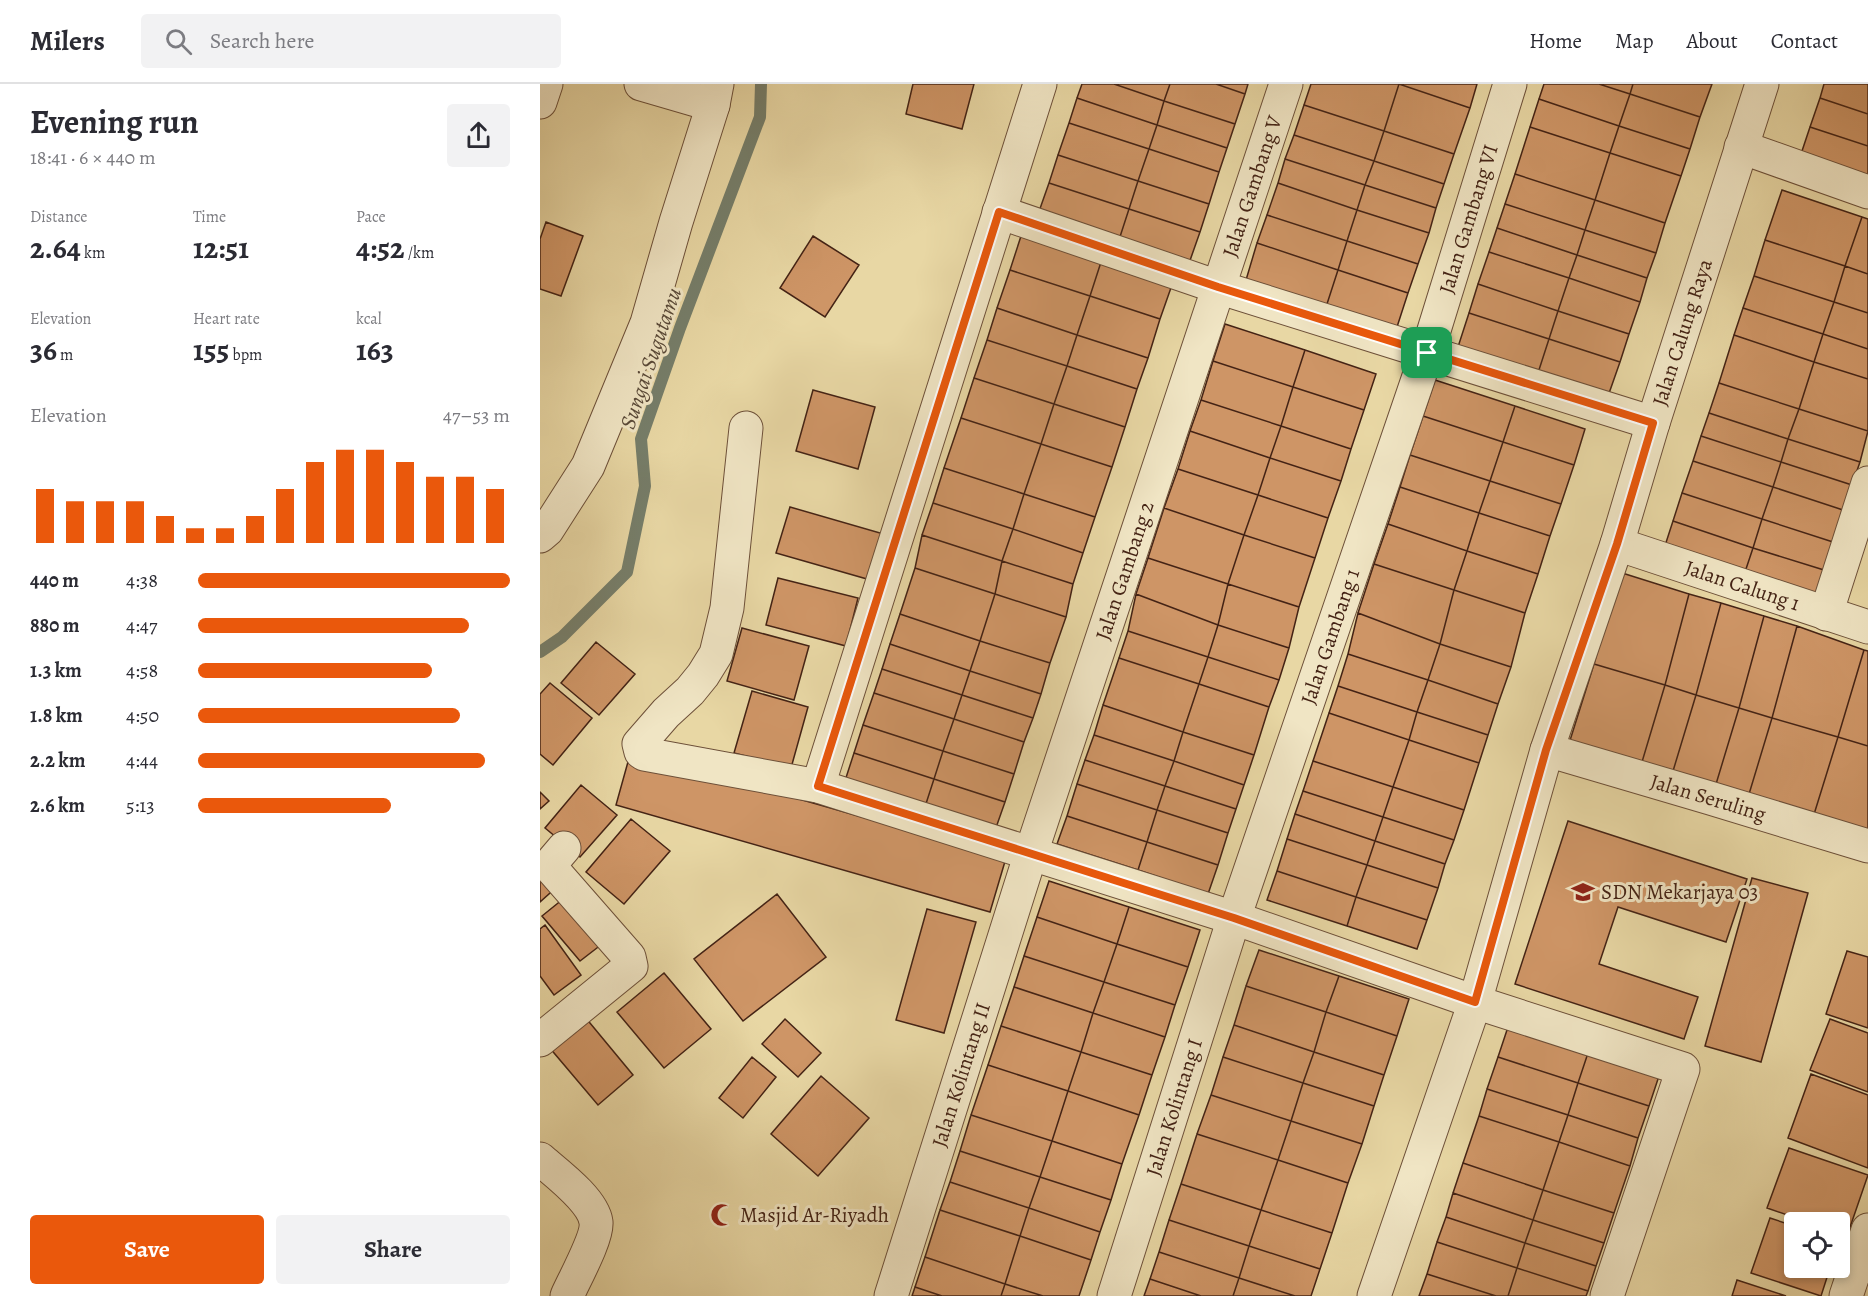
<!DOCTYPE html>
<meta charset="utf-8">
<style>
:root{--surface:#fff;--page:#f2f2f3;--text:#2b2b33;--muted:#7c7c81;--line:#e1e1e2;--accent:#ea580c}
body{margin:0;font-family:Alegreya,serif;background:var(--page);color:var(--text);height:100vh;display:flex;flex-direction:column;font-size:22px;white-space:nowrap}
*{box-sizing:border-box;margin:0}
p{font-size:20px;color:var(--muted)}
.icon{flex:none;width:33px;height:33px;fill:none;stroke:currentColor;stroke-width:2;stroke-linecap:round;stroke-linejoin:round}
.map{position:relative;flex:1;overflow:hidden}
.side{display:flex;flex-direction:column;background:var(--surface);width:540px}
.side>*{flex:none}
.tools{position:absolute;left:1244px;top:1128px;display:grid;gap:12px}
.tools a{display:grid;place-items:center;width:66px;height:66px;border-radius:6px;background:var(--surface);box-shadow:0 3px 9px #0003;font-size:30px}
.pin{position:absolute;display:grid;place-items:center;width:51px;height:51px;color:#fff;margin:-26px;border-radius:12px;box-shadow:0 3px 9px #0006}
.round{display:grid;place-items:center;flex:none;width:63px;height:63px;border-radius:6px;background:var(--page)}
.summary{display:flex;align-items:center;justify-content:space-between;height:102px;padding:0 30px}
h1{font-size:33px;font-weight:700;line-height:45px}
.stats{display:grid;grid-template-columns:repeat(3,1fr);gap:9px;height:102px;padding:6px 30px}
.stats div{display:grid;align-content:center}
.stats b{font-size:30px;font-weight:700}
.stats small{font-size:16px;font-weight:400}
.stats p{font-size:16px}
.chart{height:168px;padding:12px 30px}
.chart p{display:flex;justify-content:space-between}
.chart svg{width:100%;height:108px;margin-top:6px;stroke:var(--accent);stroke-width:6}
.action{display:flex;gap:12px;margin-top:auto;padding:12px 30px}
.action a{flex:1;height:69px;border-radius:6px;background:var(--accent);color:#fff;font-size:24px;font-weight:700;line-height:69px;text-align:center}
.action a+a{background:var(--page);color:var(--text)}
ul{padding:0 30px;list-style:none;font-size:20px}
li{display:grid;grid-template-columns:96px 72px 1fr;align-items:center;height:45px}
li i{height:15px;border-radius:8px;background:var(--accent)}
header{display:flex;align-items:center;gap:36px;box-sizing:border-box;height:84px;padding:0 30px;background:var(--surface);border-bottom:2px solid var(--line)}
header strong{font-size:28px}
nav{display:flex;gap:33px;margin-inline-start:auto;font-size:21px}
.search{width:420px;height:54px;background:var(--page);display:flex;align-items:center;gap:15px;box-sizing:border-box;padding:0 21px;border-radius:6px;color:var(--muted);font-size:22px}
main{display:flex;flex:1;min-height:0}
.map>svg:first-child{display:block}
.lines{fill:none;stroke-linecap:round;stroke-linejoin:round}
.stream{stroke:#767e6a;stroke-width:12}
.building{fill:#ce9566;stroke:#442315;stroke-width:1.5}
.minor-casing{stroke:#6d5039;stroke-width:35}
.minor{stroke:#f0e5c4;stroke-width:33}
.route-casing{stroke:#fff;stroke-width:12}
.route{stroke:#ea580c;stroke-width:8}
.labels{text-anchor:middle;stroke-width:6;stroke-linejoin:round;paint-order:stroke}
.street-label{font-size:21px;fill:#442315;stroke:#f0e5c4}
.poi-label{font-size:21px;fill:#442315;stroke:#f0e5c4;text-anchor:start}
.water-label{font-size:22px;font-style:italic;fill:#594938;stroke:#f0e5c4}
</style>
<header>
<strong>Milers</strong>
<div class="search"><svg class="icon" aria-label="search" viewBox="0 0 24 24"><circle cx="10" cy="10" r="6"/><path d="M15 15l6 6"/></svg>Search here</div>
<nav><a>Home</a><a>Map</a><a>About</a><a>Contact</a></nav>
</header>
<main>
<section class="side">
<div class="summary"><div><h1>Evening run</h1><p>18:41 · 6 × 440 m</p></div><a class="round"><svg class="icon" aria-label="share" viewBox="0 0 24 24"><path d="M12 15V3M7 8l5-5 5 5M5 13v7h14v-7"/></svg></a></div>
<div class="stats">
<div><p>Distance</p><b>2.64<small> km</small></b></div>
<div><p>Time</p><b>12:51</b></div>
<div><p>Pace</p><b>4:52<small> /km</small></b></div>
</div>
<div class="stats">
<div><p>Elevation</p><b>36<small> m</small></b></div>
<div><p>Heart rate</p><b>155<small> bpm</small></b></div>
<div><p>kcal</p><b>163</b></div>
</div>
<div class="chart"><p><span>Elevation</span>47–53 m</p>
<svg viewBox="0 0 160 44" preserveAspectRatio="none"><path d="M5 44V22M15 44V27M25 44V27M35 44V27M45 44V33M55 44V38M65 44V38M75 44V33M85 44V22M95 44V11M105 44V6M115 44V6M125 44V11M135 44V17M145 44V17M155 44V22"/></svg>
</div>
<ul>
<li><b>440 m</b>4:38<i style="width:100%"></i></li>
<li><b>880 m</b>4:47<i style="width:87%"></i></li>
<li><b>1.3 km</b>4:58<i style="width:75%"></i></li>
<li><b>1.8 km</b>4:50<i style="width:84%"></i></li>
<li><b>2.2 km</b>4:44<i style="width:92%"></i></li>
<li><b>2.6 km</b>5:13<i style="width:62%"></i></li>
</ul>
<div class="action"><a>Save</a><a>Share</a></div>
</section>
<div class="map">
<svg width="1328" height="1212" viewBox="0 0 1328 1212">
<rect width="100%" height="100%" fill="#e8d7a4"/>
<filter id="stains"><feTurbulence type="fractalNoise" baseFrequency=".00333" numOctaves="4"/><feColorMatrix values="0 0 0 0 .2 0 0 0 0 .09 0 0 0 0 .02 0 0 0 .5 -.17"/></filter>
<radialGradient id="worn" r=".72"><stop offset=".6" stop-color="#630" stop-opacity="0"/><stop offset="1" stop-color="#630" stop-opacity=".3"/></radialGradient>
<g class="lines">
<path class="stream" d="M0 568 22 553 87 488 105 402 101 355 140 244 220 33 221 0"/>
</g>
<path class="building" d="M373 0H434L422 45 366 30Z
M542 0H574L624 17 617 41 537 14Z
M574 0H630L624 17Z
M630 0H676L705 10 695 40 624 17Z
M676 0H708L705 10Z
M771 0H859L844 47 764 21Z
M859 0H937L930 24Z
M859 0 930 24 914 70 844 47Z
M1004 0H1059L1090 10 1079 42 999 15Z
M1059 0H1093L1090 10Z
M1093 0H1172L1160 33 1090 10Z
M1284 0H1328V30L1280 14Z
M1090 10 1160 33 1150 65 1079 42Z
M537 14 617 41 609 65 529 39Z
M1280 14 1328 30V62L1270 43Z
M999 15 1079 42 1070 69 990 43Z
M624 17 695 40 687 64 617 41Z
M764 21 844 47 834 77 754 51Z
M529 39 609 65 598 97 518 71Z
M617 41 687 64 679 88 609 65Z
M1079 42 1150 65 1141 92 1070 69Z
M990 43 1070 69 1055 116 975 90Z
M1270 43 1328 62V102L1258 79Z
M844 47 914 70 904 100 834 77Z
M754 51 834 77 825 101 745 75Z
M609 65 679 88 669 120 598 97Z
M1070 69 1141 92 1125 139 1055 116Z
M518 71 598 97 589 125 509 99Z
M745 75 825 101 817 126 738 99Z
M834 77 904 100 896 124 825 101Z
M975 90 1055 116 1045 146 965 120Z
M598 97 669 120 660 148 589 125Z
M509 99 589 125 577 162 496 136Z
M738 99 817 126 807 157 727 131Z
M825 101 896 124 889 149 817 126Z
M1242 106 1322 133 1305 182 1225 156Z
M1055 116 1125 139 1116 169 1045 146Z
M965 120 1045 146 1037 171 957 144Z
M589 125 660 148 647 185 577 162Z
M817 126 889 149 878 180 807 157Z
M727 131 807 157 798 186 717 159Z
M1322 133 1328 135V190L1305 182Z
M6 138 43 152 21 212 0 205V155Z
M957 144 1037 171 1029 194 949 168Z
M1045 146 1116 169 1107 194 1037 171Z
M482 149 562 175 550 212 470 186Z
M273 152 319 181 285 233 240 204Z
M1225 156 1305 182 1294 218 1214 192Z
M807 157 878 180 868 209 798 186Z
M717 159 798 186 786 223 706 196Z
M949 168 1029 194 1018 227 938 200Z
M1037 171 1107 194 1100 218 1029 194Z
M562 175 633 198 620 235 550 212Z
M1305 182 1328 190V229L1294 218Z
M470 186 550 212 537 251 457 224Z
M798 186 868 209 856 246 786 223Z
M1214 192 1294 218 1283 250 1203 224Z
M1029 194 1100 218 1089 250 1018 227Z
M938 200 1018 227 1009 255 929 229Z
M550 212 620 235 608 274 537 251Z
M1294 218 1328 229V265L1283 250Z
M457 224 537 251 527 282 447 256Z
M1203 224 1283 250 1274 278 1194 251Z
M1018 227 1089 250 1080 278 1009 255Z
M929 229 1009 255 997 292 917 266Z
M685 240 765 266 753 303 673 277Z
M1283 250 1328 265V295L1274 278Z
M537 251 608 274 597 305 527 282Z
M1194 251 1274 278 1259 325 1179 299Z
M1009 255 1080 278 1067 315 997 292Z
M447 256 527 282 514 320 434 294Z
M765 266 836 290 824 326 753 303Z
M673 277 753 303 741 342 661 316Z
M1274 278 1328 295V347L1259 325Z
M527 282 597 305 585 343 514 320Z
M434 294 514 320 501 360 421 334Z
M895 296 975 322 963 358 883 332Z
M1179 299 1259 325 1248 355 1169 329Z
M753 303 824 326 811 365 741 342Z
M273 306 335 323 318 385 256 367Z
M661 316 741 342 730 374 650 347Z
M514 320 585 343 572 383 501 360Z
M975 322 1045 345 1034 381 963 358Z
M1259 325 1328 347 1320 378 1248 355Z
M1169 329 1248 355 1241 378 1161 352Z
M883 332 963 358 950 397 870 371Z
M421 334 501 360 484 410 404 384Z
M741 342 811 365 801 397 730 374Z
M650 347 730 374 718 411 638 385Z
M1161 352 1241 378 1233 403 1153 377Z
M1248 355 1320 378 1312 401 1241 378Z
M963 358 1034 381 1021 420 950 397Z
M501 360 572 383 555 433 484 410Z
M870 371 950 397 939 429 860 403Z
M730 374 801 397 788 434 718 411Z
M1153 377 1233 403 1222 435 1142 409Z
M1241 378 1312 401 1303 426 1233 403Z
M404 384 484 410 473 445 393 419Z
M638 385 718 411 704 451 624 424Z
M950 397 1021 420 1010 452 939 429Z
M860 403 939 429 927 467 848 440Z
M1233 403 1303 426 1293 458 1222 435Z
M1142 409 1222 435 1213 464 1133 437Z
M484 410 555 433 543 469 473 445Z
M718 411 788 434 775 474 704 451Z
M393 419 473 445 462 477 382 451Z
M250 423 347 451 334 497 236 469Z
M624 424 704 451 688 500 608 474Z
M939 429 1010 452 998 490 927 467Z
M1222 435 1293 458 1284 486 1213 464Z
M1133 437 1213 464 1201 500 1121 474Z
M848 440 927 467 914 506 834 480Z
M473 445 543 469 533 500 462 477Z
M382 451 462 477 455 510 375 484Z
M704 451 775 474 759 523 688 500Z
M1213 464 1284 486 1271 523 1201 500Z
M927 467 998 490 985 529 914 506Z
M608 474 688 500 678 541 596 510Z
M462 477 533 500 526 533 455 510Z
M834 480 914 506 900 560 818 529Z
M375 484 455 510 440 557 360 530Z
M1079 488 1149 510 1125 601 1054 580Z
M238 494 318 514 306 562 226 541Z
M688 500 759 523 749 564 678 541Z
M914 506 985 529 971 583 900 560Z
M455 510 526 533 510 579 440 557Z
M596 510 678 541 668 573 588 547Z
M1149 510 1181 519 1156 611 1125 601Z
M1181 519 1224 532 1199 624 1156 611Z
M818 529 900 560 888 596 808 570Z
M360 530 440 557 430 587 350 560Z
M1224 532 1257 542 1232 634 1199 624Z
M678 541 749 564 739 596 668 573Z
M1257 542 1324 566 1298 653 1232 634Z
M202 544 269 562 254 616 187 597Z
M588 547 668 573 659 600 579 574Z
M440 557 510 579 501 610 430 587Z
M56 558 95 590 59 631 21 599Z
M350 560 430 587 422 611 342 585Z
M900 560 971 583 958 620 888 596Z
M1324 566 1328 567V662L1298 653Z
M808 570 888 596 877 628 798 602Z
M668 573 739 596 729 623 659 600Z
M579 574 659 600 643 648 563 621Z
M1054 580 1125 601 1099 688 1027 666Z
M342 585 422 611 414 635 334 609Z
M430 587 501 610 493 634 422 611Z
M888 596 958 620 948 651 877 628Z
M10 599 52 634 13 681 0 670V610Z
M659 600 729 623 714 671 643 648Z
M1125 601 1156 611 1130 697 1099 688Z
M798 602 877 628 869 656 789 629Z
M212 607 268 623 251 684 194 669Z
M334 609 414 635 403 667 323 641Z
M422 611 493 634 484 658 414 635Z
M1156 611 1199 624 1173 710 1130 697Z
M563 621 643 648 634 677 554 651Z
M1199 624 1232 634 1206 720 1173 710Z
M877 628 948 651 939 679 869 656Z
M789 629 869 656 853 703 773 677Z
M1232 634 1298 653 1271 740 1206 720Z
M414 635 484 658 474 690 403 667Z
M323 641 403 667 394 695 314 669Z
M643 648 714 671 704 701 634 677Z
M554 651 634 677 625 702 545 676Z
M1298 653 1328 662V757L1271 740Z
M869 656 939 679 924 726 853 703Z
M91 667 466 774 450 828 76 721Z
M403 667 474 690 465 718 394 695Z
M314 669 394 695 382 732 302 706Z
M545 676 625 702 617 726 537 700Z
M634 677 704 701 696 725 625 702Z
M773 677 853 703 843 733 763 707Z
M394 695 465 718 452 755 382 732Z
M537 700 617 726 607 758 527 732Z
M41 701 77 731 40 773 5 744Z
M625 702 696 725 688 749 617 726Z
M853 703 924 726 914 756 843 733Z
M763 707 843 733 835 757 755 730Z
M0 708 9 717 0 725Z
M617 726 688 749 678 781 607 758Z
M755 730 835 757 827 781 747 755Z
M527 732 607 758 598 786 517 760Z
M843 733 914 756 905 780 835 757Z
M91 735 130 767 84 820 46 788Z
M1028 737 1207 795 1186 858 1078 823 1059 880 1158 913 1144 955 975 900Z
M747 755 827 781 816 813 737 787Z
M835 757 905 780 898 804 827 781Z
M607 758 678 781 668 810 598 786Z
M0 780 19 801 0 818Z
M827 781 898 804 887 836 816 813Z
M737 787 816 813 807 842 727 816Z
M1212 794 1268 809 1221 978 1165 962Z
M509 797 589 823 577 860 497 833Z
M237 810 286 873 203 937 154 875Z
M28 811 66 857 40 877 2 832Z
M816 813 887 836 877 865 807 842Z
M589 823 660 846 648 883 577 860Z
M387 825 436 838 404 949 356 936Z
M497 833 577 860 564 898 484 872Z
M5 841 41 891 14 911 0 892V845Z
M577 860 648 883 635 921 564 898Z
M719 866 799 892 786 928 706 902Z
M1307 867 1328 873V944L1286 930Z
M484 872 564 898 553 929 474 903Z
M124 889 171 945 124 984 77 928Z
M799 892 869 915 857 952 786 928Z
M564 898 635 921 625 953 553 929Z
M706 902 786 928 774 968 694 941Z
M474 903 553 929 541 968 461 942Z
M786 928 857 952 844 991 774 968Z
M553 929 625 953 612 991 541 968Z
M45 933 93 991 58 1021 9 963Z
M245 935 281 969 258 993 222 960Z
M1290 935 1328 949V1008L1270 986Z
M970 937 1050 963 1038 999 958 973Z
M694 941 774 968 763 999 683 973Z
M461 942 541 968 528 1007 448 981Z
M1050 963 1121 986 1109 1022 1038 999Z
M541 968 612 991 599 1031 528 1007Z
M774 968 844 991 834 1022 763 999Z
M212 973 236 993 203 1034 179 1014Z
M683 973 763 999 751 1037 671 1011Z
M958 973 1038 999 1028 1031 947 1005Z
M448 981 528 1007 512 1057 431 1031Z
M1271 990 1328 1011V1084L1248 1054Z
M281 992 329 1034 278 1092 231 1050Z
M763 999 834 1022 822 1060 751 1037Z
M1038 999 1109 1022 1098 1054 1028 1031Z
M947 1005 1028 1031 1019 1058 939 1032Z
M528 1007 599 1031 582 1080 512 1057Z
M671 1011 751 1037 738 1076 657 1050Z
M431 1031 512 1057 500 1093 420 1067Z
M1028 1031 1098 1054 1090 1082 1019 1058Z
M939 1032 1019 1058 1003 1106 923 1079Z
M751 1037 822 1060 808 1099 738 1076Z
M657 1050 738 1076 721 1126 641 1100Z
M512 1057 582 1080 571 1116 500 1093Z
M1019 1058 1090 1082 1074 1129 1003 1106Z
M1249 1064 1328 1091 1307 1152 1299 1149V1138H1268L1227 1124Z
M420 1067 500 1093 489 1124 410 1098Z
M738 1076 808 1099 792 1149 721 1126Z
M923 1079 1003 1106 993 1136 913 1109Z
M500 1093 571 1116 560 1148 489 1124Z
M410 1098 489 1124 480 1152 400 1126Z
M641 1100 721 1126 709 1162 629 1136Z
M1003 1106 1074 1129 1064 1159 993 1136Z
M913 1109 993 1136 985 1159 906 1133Z
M489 1124 560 1148 551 1176 480 1152Z
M400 1126 480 1152 465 1200 385 1173Z
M721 1126 792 1149 780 1185 709 1162Z
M906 1133 985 1159 977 1184 897 1158Z
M1230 1134 1254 1142V1184H1290L1281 1212 1211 1189Z
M629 1136 709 1162 699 1194 619 1168Z
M993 1136 1064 1159 1056 1182 985 1159Z
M480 1152 551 1176 539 1212H503L465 1200Z
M897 1158 977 1184 968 1212H956L887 1190Z
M985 1159 1056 1182 1048 1207 977 1184Z
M709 1162 780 1185 771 1212H755L699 1194Z
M619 1168 699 1194 693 1212H661L610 1195Z
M385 1173 465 1200 461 1212H402L375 1203Z
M977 1184 1048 1207 1046 1212H968Z
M887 1190 956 1212H879Z
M699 1194 755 1212H693Z
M610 1195 661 1212H604Z
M1197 1196 1246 1212H1192Z
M465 1200 503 1212H461Z
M375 1203 402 1212H372Z"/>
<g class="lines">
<g class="minor-casing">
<g id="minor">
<path d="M101 0 173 21"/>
<path d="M0 18 6 0"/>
<path d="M1201 63 1328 108"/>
<path d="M459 128 678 203 1113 339"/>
<path d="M206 344 187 524 176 570 163 591 150 607 126 629 99 660 101 668 104 670 278 702 694 834 935 918 1143 985 1067 1212"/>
<path d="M0 452 7 446 48 382 107 239 136 138 173 21 177 0"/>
<path id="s1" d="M1077 460 1328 543"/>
<path d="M1286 530 1328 399"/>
<path id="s2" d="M1007 666 1170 714 1328 762"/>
<path d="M278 702 500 0"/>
<path d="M0 956 91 882 89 873 12 785V778L24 764"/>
<path d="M0 1075C16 1089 53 1116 56 1138 58 1153 34 1196 27 1212"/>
<path id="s3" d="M351 1212 491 769 746 0"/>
<path id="s4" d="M574 1212 694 834 887 269 970 0"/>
<path id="s5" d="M834 1212 935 918 1007 666 1077 460 1113 339 1222 0"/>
<path d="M1306 1212 1328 1146"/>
</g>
</g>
<use href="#minor" class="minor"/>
</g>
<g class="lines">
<g class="route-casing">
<path id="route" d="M459 128 678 203 1113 339 1077 460 1006 666 935 918 694 834 278 702Z"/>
</g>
<use href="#route" class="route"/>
</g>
<defs>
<g id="school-bare" transform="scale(1.8)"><path d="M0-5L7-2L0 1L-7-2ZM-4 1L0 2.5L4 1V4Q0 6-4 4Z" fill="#8f2418" stroke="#f0e5c4" stroke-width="2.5" paint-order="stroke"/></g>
<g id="mosque-bare" transform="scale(1.8)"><path d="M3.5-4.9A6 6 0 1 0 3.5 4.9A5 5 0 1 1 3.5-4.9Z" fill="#8f2418" stroke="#f0e5c4" stroke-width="2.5" paint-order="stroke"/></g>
</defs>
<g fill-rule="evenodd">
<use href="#school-bare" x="1043" y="808"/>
<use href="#mosque-bare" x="182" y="1131"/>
</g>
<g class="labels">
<g class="street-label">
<text dy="7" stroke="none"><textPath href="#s3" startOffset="1167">Jalan Gambang V</textPath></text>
<text dy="7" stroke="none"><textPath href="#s4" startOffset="1134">Jalan Gambang VI</textPath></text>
<text dy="7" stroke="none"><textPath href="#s5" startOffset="1012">Jalan Calung Raya</textPath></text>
<text dy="7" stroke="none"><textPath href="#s3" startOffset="762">Jalan Gambang 2</textPath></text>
<text dy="7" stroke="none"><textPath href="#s1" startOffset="132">Jalan Calung 1</textPath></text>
<text dy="7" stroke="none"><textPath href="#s4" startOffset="694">Jalan Gambang 1</textPath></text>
<text dy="7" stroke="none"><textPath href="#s2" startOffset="168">Jalan Seruling</textPath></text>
<text dy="7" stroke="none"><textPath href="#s3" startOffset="232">Jalan Kolintang II</textPath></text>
<text dy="7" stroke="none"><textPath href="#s4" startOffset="198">Jalan Kolintang I</textPath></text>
</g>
<g class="poi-label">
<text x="1061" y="815">SDN Mekarjaya 03</text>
<text x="200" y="1138">Masjid Ar-Riyadh</text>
</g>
<g class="water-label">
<text transform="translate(110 274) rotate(-71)" y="8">Sungai Sugutamu</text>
</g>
</g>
<rect width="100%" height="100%" filter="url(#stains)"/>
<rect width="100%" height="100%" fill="url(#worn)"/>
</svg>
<div class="tools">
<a><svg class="icon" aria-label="locate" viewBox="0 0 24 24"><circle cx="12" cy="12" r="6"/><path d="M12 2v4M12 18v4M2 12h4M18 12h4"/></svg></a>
</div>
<div class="pin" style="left:887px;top:269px;background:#1e9e55"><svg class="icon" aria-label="arrive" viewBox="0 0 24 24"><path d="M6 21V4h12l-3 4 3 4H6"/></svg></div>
</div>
</main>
